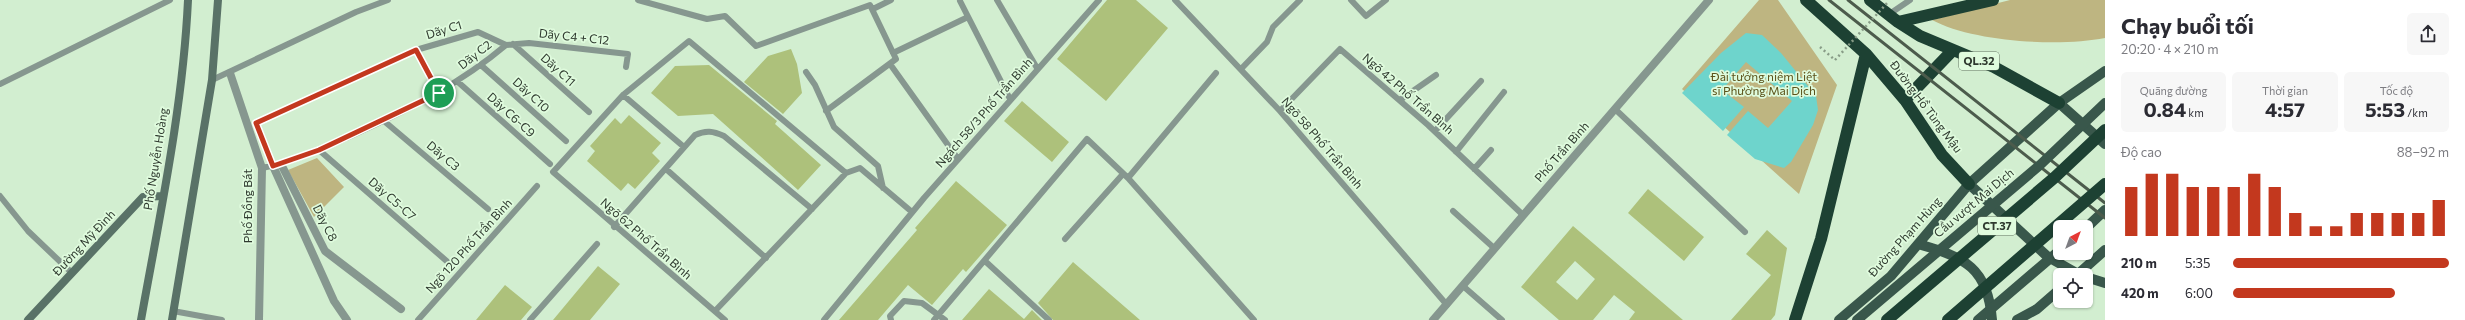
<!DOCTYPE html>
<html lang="vi">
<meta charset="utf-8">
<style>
:root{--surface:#fff;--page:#f7f7f7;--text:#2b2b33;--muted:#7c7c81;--accent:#c3381e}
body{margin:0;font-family:Commissioner,sans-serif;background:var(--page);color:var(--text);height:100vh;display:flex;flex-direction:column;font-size:15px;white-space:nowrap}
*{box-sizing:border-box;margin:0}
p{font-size:13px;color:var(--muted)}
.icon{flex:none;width:22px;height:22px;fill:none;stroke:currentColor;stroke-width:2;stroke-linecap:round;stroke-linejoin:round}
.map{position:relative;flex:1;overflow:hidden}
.panel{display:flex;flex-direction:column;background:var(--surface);width:360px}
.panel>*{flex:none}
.needle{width:26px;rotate:41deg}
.fabs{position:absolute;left:2053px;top:220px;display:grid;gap:8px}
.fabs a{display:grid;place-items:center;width:40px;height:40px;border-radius:6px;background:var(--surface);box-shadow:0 1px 3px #0004;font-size:20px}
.pin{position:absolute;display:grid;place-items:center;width:34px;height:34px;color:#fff;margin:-17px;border:2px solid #fff;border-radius:50%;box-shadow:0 1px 4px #0007}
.round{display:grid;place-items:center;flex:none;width:42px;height:42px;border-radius:6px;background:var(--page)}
.summary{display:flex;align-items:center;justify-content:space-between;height:68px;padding:0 16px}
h1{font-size:22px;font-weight:700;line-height:30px}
.metrics{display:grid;grid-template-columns:repeat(3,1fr);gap:6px;height:68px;padding:4px 16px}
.metrics div{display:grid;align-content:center;border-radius:6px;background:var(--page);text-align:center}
.metrics b{font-size:20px;font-weight:700}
.metrics small{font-size:11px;font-weight:400}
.metrics p{font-size:11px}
.chart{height:112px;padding:8px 16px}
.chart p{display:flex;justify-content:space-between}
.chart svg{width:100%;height:72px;margin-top:4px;stroke:var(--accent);stroke-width:6}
ul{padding:0 16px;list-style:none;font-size:13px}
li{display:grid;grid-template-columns:64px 48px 1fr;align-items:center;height:30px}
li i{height:10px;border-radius:5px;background:var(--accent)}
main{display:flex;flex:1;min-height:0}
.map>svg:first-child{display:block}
.green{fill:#beb581}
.water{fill:#6ed4cc}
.building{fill:#adc17b;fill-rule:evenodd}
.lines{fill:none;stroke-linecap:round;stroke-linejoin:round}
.path{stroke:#889c87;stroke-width:2.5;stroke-dasharray:2 3;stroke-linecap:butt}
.lane{stroke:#86978f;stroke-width:6}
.street{stroke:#86978f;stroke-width:8}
.secondary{stroke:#597267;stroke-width:8}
.primary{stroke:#39574b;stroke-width:10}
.highway{stroke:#1d4133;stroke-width:12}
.rail{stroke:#4c5b4c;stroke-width:3}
.path-bridge{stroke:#889c87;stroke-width:2.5;stroke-dasharray:2 3;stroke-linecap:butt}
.primary-bridge{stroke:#39574b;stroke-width:10}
.highway-bridge{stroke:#1d4133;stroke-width:12}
.route-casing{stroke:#fff;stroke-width:8}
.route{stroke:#c3381e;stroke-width:5}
.labels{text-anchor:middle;stroke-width:3.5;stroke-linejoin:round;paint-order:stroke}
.shield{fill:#dffbdd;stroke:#647463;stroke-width:1}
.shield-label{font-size:11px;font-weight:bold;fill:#2f3a2f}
.street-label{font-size:12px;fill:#2f3a2f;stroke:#dffbdd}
.park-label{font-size:12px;fill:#5b521a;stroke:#dffbdd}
</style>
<main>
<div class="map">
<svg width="2105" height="320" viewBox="0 0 2105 320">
<rect width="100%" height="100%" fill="#d2eed0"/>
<path class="green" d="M1759 0H1778L1837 85 1799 194 1682 89Z
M2010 0H2105V38C2059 47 1973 42 1932 20Z
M317 158 344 187 314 217 288 170Z"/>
<path class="water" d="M1746 33 1762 35 1781 53 1816 96 1818 110 1813 125 1791 162 1784 168 1755 159 1727 135 1748 111 1768 128 1792 101 1746 62 1722 90 1744 107 1723 131 1682 93 1721 53Z"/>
<path class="building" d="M1107 0H1136L1168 28 1106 101 1057 59Z
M791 49 797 64 802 93 783 114 744 82 768 56Z
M709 65 777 121 775 124 821 165 798 190 713 114 678 116 651 93 675 66Z
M1022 101 1069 142 1052 162 1004 121Z
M629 115 661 143 652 153 660 161 635 189 628 183 621 191 587 161 595 151 590 146 615 118 621 124Z
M956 181 1007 225 966 272 963 269 932 305 908 285 878 320H839L917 230 915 228Z
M1648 189 1704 237 1684 261 1628 213Z
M1573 226 1683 320H1629L1635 312 1614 295 1593 320H1559L1521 287ZM1575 261 1595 279 1577 300 1556 282Z
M1767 230 1787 248 1775 315 1771 320H1731L1771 275 1746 254Z
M1073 262 1140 320H1053L1038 303Z
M598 266 620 284 590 320H553Z
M505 285 532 307 521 320H476Z
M989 289 1024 319 1032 310 1042 320H962Z"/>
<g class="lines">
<path class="path" d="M1820 47 1835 60"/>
<path class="lane" d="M638 0 707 19 725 16 756 46 870 5 896 59 826 111
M997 0 1037 68
M1175 0 1280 111 1447 305
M1351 0 1366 16 1386 0
M960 1 1010 99
M873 9 891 0
M1888 15 1910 0
M513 44 589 112
M416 50 439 93
M893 53 968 17
M890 64 958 159
M482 66 566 141
M1241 69 1267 42 1273 27 1300 0
M806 72 815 85 834 127 878 166 883 188
M212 80 356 12 388 0
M458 82 550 164
M0 84 170 0
M623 95 684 147
M1400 100 1436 75
M1615 109 1745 232
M1280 111 1340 49 1428 125 1523 215
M384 121 488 209
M1435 131 1481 81
M319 150 450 264
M1456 152 1504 92
M273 166 256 123 416 50 478 32 506 45 529 43 628 54 626 67
M262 168C294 162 323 148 353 135 408 110 460 84 506 45
M666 169 766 258
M1474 169 1491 150
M1128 178 1216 73
M0 196 28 231 72 273
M1453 211 1494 248
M614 227 695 135C706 130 713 131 724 136L812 209
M1065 239 1123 174
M985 261 1049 320
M1463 286 1502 320
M173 311 222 320
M715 311 846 173 860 168 912 212
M418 320 537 186
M530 320 597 244
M725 320 553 172 623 95 689 41 846 173
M824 320 924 198 1099 0
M891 320 890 316 904 301 922 303 945 320
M934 320 1087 139 1128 178 1254 320"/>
<path class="street" d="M230 73 262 168 259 320
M281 164 325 251 401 309
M273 166 334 301 347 320
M1433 320 1709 0"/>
<path class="secondary" d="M28 320 143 197 163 196
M141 320C160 214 183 107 188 0
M172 320 212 80 218 0"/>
<path class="primary" d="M2059 103 2105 144
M1969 184 2048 257 2080 275
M2086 228 2105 210
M1918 244C1965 257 1988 268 1992 320
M2077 275 2105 250
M2086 277 2105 283
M1839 320 1891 276 1969 184 2059 103 2105 71
M2017 320 2037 309 2060 289"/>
<path class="highway" d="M1806 0 1866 54 1905 100 1942 155 1969 184
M1870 0 1898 22 1920 36 1994 67 2059 103
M1898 22 1993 0
M1905 100 1952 51
M1795 320 1821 239 1866 54"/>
<path class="rail" d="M1829 0 2105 218
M1848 0 2105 203"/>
<path class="path-bridge" d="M1835 60 1889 1"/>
<path class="primary-bridge" d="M1857 320 2040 165 2105 103
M1978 320 2060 250"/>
<path class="highway-bridge" d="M1887 320 2054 178 2105 130
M1948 320 2105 184"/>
</g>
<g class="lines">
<g class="route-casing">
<path id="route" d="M416 50 439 93 319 150 273 166 256 123Z"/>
</g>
<use href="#route" class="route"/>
</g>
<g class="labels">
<g class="shield">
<rect x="1959" y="52" width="40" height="18" rx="3"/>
<rect x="1978" y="217" width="38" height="18" rx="3"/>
</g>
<g class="shield-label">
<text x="1979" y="65">QL.32</text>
<text x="1997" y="230">CT.37</text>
</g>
<g class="street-label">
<text transform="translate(444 30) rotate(-17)" y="4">Dãy C1</text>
<text transform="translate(574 37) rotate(6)" y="4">Dãy C4 + C12</text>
<text transform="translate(475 55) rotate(-38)" y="4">Dãy C2</text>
<text transform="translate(558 70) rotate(42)" y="4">Dãy C11</text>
<text transform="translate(1408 94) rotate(41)" y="4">Ngõ 42 Phố Trần Bình</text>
<text transform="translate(531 95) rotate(42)" y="4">Dãy C10</text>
<text transform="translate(1926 107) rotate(53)" y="4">Đường Hồ Tùng Mậu</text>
<text transform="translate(984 113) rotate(-49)" y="4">Ngách 58/3 Phố Trần Bình</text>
<text transform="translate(511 115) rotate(42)" y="4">Dãy C6-C9</text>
<text transform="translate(1322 143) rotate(49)" y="4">Ngõ 58 Phố Trần Bình</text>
<text transform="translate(1562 152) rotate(-49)" y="4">Phố Trần Bình</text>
<text transform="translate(443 156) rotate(40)" y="4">Dãy C3</text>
<text transform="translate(156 159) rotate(-81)" y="4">Phố Nguyễn Hoàng</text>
<text transform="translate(392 199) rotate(41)" y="4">Dãy C5-C7</text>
<text transform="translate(1974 203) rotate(-40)" y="4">Cầu vượt Mai Dịch</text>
<text transform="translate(248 206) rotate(-90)" y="4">Phố Đồng Bát</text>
<text transform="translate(325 223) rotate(63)" y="4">Dãy C8</text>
<text transform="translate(1905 237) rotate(-48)" y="4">Đường Phạm Hùng</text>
<text transform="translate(646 239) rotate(41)" y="4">Ngõ 62 Phố Trần Bình</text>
<text transform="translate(84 243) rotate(-47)" y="4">Đường Mỹ Đình</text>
<text transform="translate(469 246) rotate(-48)" y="4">Ngõ 120 Phố Trần Bình</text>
</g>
<g class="park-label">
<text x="1764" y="81">Đài tưởng niệm Liệt<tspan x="1764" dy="14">sĩ Phường Mai Dịch</tspan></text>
</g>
</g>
</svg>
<div class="fabs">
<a><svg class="needle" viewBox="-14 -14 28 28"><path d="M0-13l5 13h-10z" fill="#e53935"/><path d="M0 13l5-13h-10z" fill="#7c7c81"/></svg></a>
<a><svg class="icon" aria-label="locate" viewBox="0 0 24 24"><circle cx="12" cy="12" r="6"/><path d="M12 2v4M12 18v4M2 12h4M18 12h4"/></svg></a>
</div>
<div class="pin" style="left:439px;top:93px;background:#1e9e55"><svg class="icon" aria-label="arrive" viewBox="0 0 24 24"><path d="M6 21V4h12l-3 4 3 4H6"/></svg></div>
</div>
<section class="panel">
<div class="summary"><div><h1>Chạy buổi tối</h1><p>20:20 · 4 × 210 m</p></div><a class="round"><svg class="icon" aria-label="share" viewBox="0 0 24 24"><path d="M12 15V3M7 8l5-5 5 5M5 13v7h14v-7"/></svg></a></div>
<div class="metrics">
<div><p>Quãng đường</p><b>0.84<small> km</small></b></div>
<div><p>Thời gian</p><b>4:57</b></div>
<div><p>Tốc độ</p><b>5:53<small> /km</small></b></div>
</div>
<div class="chart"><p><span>Độ cao</span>88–92 m</p>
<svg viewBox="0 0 160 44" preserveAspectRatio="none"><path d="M5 44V14M15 44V6M25 44V6M35 44V14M45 44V14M55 44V14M65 44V6M75 44V14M85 44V30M95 44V38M105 44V38M115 44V30M125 44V30M135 44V30M145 44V30M155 44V22"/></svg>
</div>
<ul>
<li><b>210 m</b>5:35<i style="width:100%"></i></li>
<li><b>420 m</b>6:00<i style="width:75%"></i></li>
</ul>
</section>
</main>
